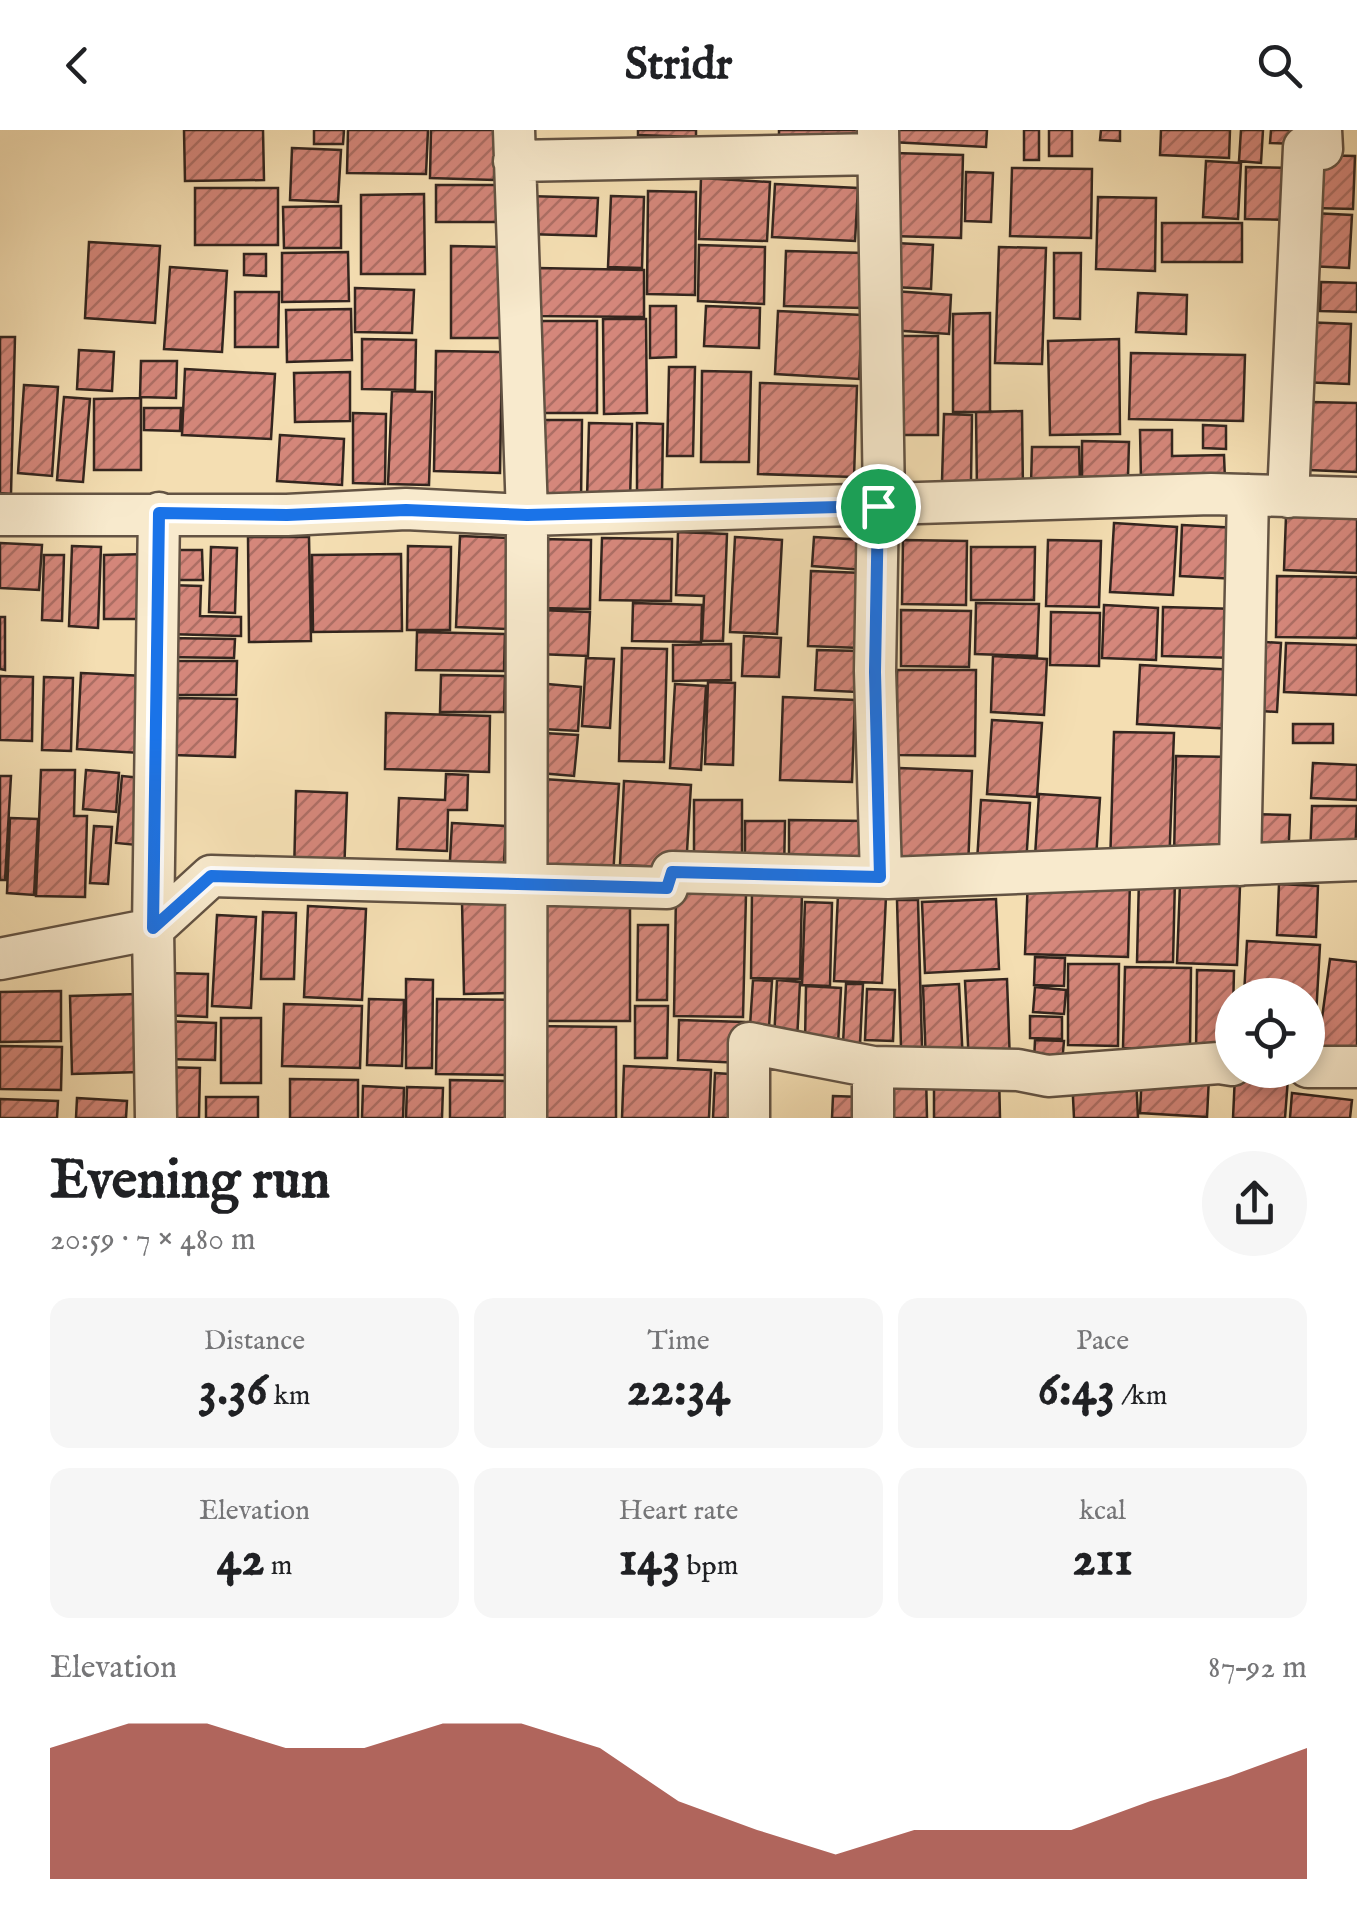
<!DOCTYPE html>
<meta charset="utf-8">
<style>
:root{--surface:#fff;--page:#f6f6f6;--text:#202124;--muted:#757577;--accent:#8f2418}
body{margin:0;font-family:"IM FELL English",serif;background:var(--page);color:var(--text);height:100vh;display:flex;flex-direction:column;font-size:38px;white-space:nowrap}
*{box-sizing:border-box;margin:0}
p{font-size:32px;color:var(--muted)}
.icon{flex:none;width:55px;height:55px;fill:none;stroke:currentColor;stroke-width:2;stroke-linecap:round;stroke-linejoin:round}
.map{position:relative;height:988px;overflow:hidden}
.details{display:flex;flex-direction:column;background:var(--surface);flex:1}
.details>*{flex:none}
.buttons{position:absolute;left:1215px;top:848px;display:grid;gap:20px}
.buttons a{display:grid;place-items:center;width:110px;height:110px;border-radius:50%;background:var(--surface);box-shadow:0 5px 15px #0003;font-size:50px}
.pin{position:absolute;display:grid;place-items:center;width:85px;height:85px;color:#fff;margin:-42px;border:5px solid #fff;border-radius:50%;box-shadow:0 2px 10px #0007}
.round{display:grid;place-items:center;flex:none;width:105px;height:105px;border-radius:52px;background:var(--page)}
.headline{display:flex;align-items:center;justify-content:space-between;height:170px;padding:0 50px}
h1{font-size:55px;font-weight:700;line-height:75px}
.metrics{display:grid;grid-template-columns:repeat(3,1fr);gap:15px;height:170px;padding:10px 50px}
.metrics div{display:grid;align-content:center;border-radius:20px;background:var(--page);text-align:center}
.metrics b{font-size:50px;font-weight:700}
.metrics small{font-size:28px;font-weight:400}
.metrics p{font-size:28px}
.chart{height:280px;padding:20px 50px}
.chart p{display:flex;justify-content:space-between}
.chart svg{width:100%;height:180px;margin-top:10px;fill:var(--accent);opacity:.7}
header{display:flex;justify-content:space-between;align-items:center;height:130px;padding:0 50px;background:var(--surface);font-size:45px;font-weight:700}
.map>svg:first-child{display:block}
.building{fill:url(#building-hatch);stroke:#33251e;stroke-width:2.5}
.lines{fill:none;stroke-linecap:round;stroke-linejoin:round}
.minor-casing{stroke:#635343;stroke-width:45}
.minor{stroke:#f8eacd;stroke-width:40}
.route-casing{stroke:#fff;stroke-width:20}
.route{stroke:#1a73e8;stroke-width:12}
</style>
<header><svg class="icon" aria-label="back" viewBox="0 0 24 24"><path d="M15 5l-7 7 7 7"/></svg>Stridr<svg class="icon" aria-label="search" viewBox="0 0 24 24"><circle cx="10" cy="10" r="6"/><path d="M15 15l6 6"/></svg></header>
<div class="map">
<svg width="1357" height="988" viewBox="0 0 1357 988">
<defs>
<pattern id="building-hatch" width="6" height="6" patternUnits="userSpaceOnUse" patternTransform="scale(2.5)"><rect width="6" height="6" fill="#d5877b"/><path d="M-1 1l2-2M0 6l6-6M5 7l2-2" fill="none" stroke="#ad6e64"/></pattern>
</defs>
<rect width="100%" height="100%" fill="#f4deb2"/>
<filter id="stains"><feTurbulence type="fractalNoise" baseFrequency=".002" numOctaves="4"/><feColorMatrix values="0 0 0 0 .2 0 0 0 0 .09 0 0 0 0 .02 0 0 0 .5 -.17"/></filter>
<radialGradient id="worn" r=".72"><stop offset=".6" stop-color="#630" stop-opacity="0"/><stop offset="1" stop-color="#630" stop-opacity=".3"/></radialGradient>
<path class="building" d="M184 0H263L264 50 185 51Z
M314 0H344L343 14H314Z
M348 0H428L426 44 347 43Z
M431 0H495L494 50 430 48Z
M638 0H696V7L638 5Z
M779 0H862V13L779 12Z
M891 0H987L986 17 891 12Z
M1024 0H1039V30H1024Z
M1049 0H1072V26H1049Z
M1101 0H1120V11L1100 10Z
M1161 0H1230L1229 28 1160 25Z
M1241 0H1263L1261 33 1239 31Z
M1271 0H1297V14L1270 13Z
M292 18 341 20 338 72 290 70Z
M894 23 963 25 961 108 892 106Z
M1314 25 1355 26 1353 79 1313 78Z
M1206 31 1241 33 1238 89 1203 87Z
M1246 37 1296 38 1295 90 1245 89Z
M1012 38 1092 39 1091 108 1010 106Z
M966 42 993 43 991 92 965 91Z
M701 48 770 52 767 111 699 109Z
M775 54 858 58 855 111 772 107Z
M436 55H500V92H436Z
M195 58H278V115H195Z
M648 61 696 62 695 165 647 164Z
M424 64 425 144H361V65Z
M527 66 598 68 596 106 526 104Z
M611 66 644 67 642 138 608 137Z
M1098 67 1156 68 1155 141 1096 139Z
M341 76V118H284L283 77Z
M1312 83 1352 85 1349 138 1309 136Z
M1162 93H1242V132H1162Z
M89 112 160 116 155 193 85 188Z
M896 113 933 115 931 159 894 157Z
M699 115 765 117 764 174 698 171Z
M451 116 501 117V208H451Z
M999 117 1046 118 1042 234 995 233Z
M786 121 864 123 862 178 784 176Z
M348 122 349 171 282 172V123Z
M1054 123H1081L1080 189 1054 188Z
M244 124H266V146L244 145Z
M170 137 227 141 222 222 164 219Z
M537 138 644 140V187L536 186Z
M1321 152 1357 153V182L1320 181Z
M355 158 414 160 412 203 355 202Z
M893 161 951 165 949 204 890 200Z
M235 162H279L278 217H235Z
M1138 163 1187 165 1186 204 1136 202Z
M650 176H676V227L650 228Z
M706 176 760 178 759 218 704 216Z
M351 179 352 230 287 232 286 180Z
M778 181 862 185 859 249 775 244Z
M990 183V282H953V184Z
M603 189H646L647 283 604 284Z
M540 191H597V283H539Z
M1303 192 1351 194 1349 254 1300 252Z
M891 206H938V305H892Z
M0 207H15L11 364 0 363Z
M362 209 416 210 415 260 362 259Z
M1119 209 1120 304 1050 305 1048 211Z
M79 220 114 222 112 261 77 259Z
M436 221 502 222 500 343 434 341Z
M1131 223 1245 225 1243 291 1129 289Z
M141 231H177L176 268 140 267Z
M669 237H695L693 326H667Z
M185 239 275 244 271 309 182 305Z
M702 241 751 242 749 332H701Z
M350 242V291L295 292 294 243Z
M760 253 857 256 854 347 758 344Z
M24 255 58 257 52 346 18 343Z
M392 261 432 262 429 355 388 354Z
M64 267 90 269 83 352 57 350Z
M141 268V340H94V269Z
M1311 272 1357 273V342L1309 340Z
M144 278H181L180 301 144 300Z
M1022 281 1023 362H977L976 282Z
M353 283 386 284 385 354 353 353Z
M944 284 972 285 971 352 942 351Z
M533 290H582L581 372 532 371Z
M589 293 632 294 630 371 587 370Z
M637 293 663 294 662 364 637 363Z
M1203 295 1226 296V319L1203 318Z
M1140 300H1172V326L1224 325 1225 350 1141 351Z
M280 305 344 309 342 355 277 351Z
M1082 311 1129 312 1128 347H1082Z
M1032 317H1079L1080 355H1031Z
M1286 386 1357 389V443L1284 440Z
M1114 393 1177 397 1173 465 1110 462Z
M1182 395 1239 398 1237 449 1180 446Z
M678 402 727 404 723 511H702L704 466 676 465Z
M460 406 509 408 506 499 456 497Z
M248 407H309L311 511 249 512Z
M735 407 782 410 777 504 730 502Z
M814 407 865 410 863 440 812 436Z
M602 408 672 409 671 471 600 470Z
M540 409 591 410 590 479 538 478Z
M903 410 967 411 966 475 902 474Z
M1048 410 1101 411 1099 477 1046 476Z
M0 413 42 415 39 460 0 458Z
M72 416 101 417 98 498 69 496Z
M408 416 451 417 450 500H407Z
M211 417 237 418 235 483 209 482Z
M971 417H1035L1034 470H971Z
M168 420H202L203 450H168Z
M149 424 148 489H104V425Z
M401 424 402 501 313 502 312 425Z
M44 425H64L62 491 42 490Z
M811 441 863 443 860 518 808 516Z
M1277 446 1357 447V508L1276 507Z
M167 455 201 456 200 486 241 487V506L166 504Z
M633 473 702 475 701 512 632 511Z
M976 473 1039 474 1037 526 975 524Z
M1104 475 1158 478 1156 530 1102 528Z
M1163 477 1238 479 1237 528 1162 526Z
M539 480 590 482 588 526 538 524Z
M901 480 971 481 969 537 901 536Z
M1051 482 1100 483 1099 536 1050 535Z
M0 487H5V540L0 539Z
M417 502 505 504 504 541 416 540Z
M744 506 781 508 779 547 742 546Z
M166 508 235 509 234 528 166 527Z
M1251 511 1281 513 1277 582 1246 580Z
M1286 513 1357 515V565L1284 562Z
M731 514V550L673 551V515Z
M622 518 667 519 664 632 619 631Z
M817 520 859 521 857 562 815 560Z
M993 526 1047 529 1044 585 991 582Z
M586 528 614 529 610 598 582 596Z
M169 531H237L236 565H169Z
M1140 535 1237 540 1234 599 1137 594Z
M897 540H976L975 626 897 625Z
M81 543 145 546 140 623 77 619Z
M441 545 505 546 504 582H440Z
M0 546 33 547 32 611 0 610Z
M44 547 73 548 71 621 42 620Z
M708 552 735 553 733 635 705 634Z
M547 554 581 557 578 601 543 599Z
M675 554 706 556 701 640 670 638Z
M783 567 855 570 852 652 780 650Z
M175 568 237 569 235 627 173 625Z
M386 583 490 586 489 642 385 639Z
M992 590 1042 593 1037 667 987 664Z
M1293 594H1333V613H1293Z
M1114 602 1174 603 1169 738 1110 736Z
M544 603 578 605 574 646 540 643Z
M1176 626 1234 627 1233 730 1174 729Z
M1313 633 1357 635V670L1311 668Z
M899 638 972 641 968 738 895 735Z
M41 640H75L74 686H87L85 767 36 766Z
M86 640 119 643 116 682 83 679Z
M446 644 468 645 467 680H448L447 721 397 719 399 668 445 670Z
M0 646H11L5 750H0Z
M122 646 153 649 147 716 116 713Z
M543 649 619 654 613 746 538 741Z
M624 651 691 655 686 738 620 735Z
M296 661 347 663 344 745 294 744Z
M1039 664 1100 668 1096 729 1035 726Z
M694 670H742V736H694Z
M981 670 1030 673 1026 734 977 731Z
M1312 676H1357L1355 727H1310Z
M1245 684 1290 685 1288 733 1244 731Z
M10 688 38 689 34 765 7 763Z
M789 690 867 691V743H789Z
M745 691H785L784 743H745Z
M452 693 506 696 503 750 449 748Z
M94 696 112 697 108 754 90 753Z
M1028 747 1130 751 1128 827 1025 824Z
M1139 748 1175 749 1173 832H1137Z
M1180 754 1240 756 1237 835 1177 833Z
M1279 754 1318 756 1316 807 1277 805Z
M752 761H802L800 849 751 848Z
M676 763 746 764 743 887 674 886Z
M838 764 886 766 882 853 834 851Z
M996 769 999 839 925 843 922 772Z
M512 770 513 863 464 864 462 771Z
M897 770H918L922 917 901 918Z
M805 772 832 773 830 856 802 855Z
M630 774V891H532L531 775Z
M308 776 366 779 362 870 304 867Z
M263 782 296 783 294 849H261Z
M217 785 256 787 251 878 212 876Z
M638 795H668L667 870H637Z
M1247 811 1320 815 1314 922H1308V865H1244Z
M1035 827 1065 828 1064 856 1034 855Z
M1330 829 1357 832V930L1317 925Z
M1068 834H1119L1118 916 1068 915Z
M1125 837 1191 838 1190 919 1123 918Z
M1197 840 1234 841 1232 925H1196Z
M163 843 208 844 207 887 161 885Z
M406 849 433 850 432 938H406Z
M1007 849 1010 933 969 935 965 851Z
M753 850 772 851 769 897 750 896Z
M777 850 800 852 797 911 774 910Z
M846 854H863L860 915 843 914Z
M959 854 963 932 926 934 923 856Z
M806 856 841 858 838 915 805 913Z
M1035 857 1066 860 1064 884 1033 882Z
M867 859 895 860 893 911 865 910Z
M61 861V911L0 912V862Z
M138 864 140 942 72 944 70 866Z
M369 869 404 870 402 936 367 935Z
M437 869 521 870 520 945 436 944Z
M284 874 362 876 360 938 282 936Z
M635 876H668L667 928H635Z
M1030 886 1062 887V909L1030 908Z
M221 888H261V953H221Z
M679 890 744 892 742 933 678 930Z
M161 891 216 893 215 930 162 929Z
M531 896 616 897V988H531Z
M1035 910 1064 911 1062 933 1034 931Z
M0 916 62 917 61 960 0 959Z
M624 936 711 940 709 988H622Z
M161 937 200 938 199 988H160Z
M715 943 745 945 746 988H713Z
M926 943 927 988H892L891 944Z
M1142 943 1209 947 1207 987 1140 983Z
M934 944H999L1000 988H934Z
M1136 945 1138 988H1074L1072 947Z
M1235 945 1288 948 1285 988H1233Z
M290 949 358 950V988H290Z
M450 950 513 951 512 988H450Z
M363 956 404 958 403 988H362Z
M407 957 443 958 442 988H406Z
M1292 963 1352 970 1350 988H1290Z
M833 966 862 967 861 988H832Z
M206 967H258V988H206Z
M77 968 127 971 126 988H76Z
M0 969 58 971 57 988H0Z"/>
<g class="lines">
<g class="minor-casing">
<path id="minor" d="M514 0 527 385 526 988
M878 0 884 372
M514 31 878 24
M1288 367 1304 17 1322 19 1321 0
M878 375 875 541 881 747
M159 383 153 799 211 746 667 758 672 742 888 748 1357 730
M0 385H287L406 379 527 385 1211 364 1357 368
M1240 735 1248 365
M0 829 153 799 156 988
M873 937 1018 940 1048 946 1219 933 1232 935
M1308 937H1357
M749 988V913L873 937V988"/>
</g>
<use href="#minor" class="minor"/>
</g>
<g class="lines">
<g class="route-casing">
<path id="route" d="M878 376 875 542 880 747 672 742 667 758 211 746 153 798 159 383 287 385 406 380 527 385Z"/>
</g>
<use href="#route" class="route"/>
</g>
<rect width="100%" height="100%" filter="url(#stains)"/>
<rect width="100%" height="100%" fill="url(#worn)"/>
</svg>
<div class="buttons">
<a><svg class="icon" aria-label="locate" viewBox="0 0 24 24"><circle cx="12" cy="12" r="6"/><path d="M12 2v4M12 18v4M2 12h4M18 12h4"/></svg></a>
</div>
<div class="pin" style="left:878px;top:376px;background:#1e9e55"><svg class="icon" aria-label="arrive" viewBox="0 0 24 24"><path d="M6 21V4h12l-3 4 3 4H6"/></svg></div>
</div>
<section class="details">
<div class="headline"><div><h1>Evening run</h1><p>20:59 · 7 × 480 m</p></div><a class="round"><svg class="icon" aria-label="share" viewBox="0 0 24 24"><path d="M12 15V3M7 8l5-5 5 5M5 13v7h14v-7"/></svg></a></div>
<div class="metrics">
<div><p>Distance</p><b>3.36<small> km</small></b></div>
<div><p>Time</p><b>22:34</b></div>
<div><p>Pace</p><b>6:43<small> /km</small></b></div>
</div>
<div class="metrics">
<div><p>Elevation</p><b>42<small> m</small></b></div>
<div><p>Heart rate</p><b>143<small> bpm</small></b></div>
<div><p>kcal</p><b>211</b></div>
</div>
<div class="chart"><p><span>Elevation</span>87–92 m</p>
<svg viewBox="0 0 160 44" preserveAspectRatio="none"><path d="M0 44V12L10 6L20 6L30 12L40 12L50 6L60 6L70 12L80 25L90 32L100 38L110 32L120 32L130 32L140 25L150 19L160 12V44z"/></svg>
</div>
</section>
